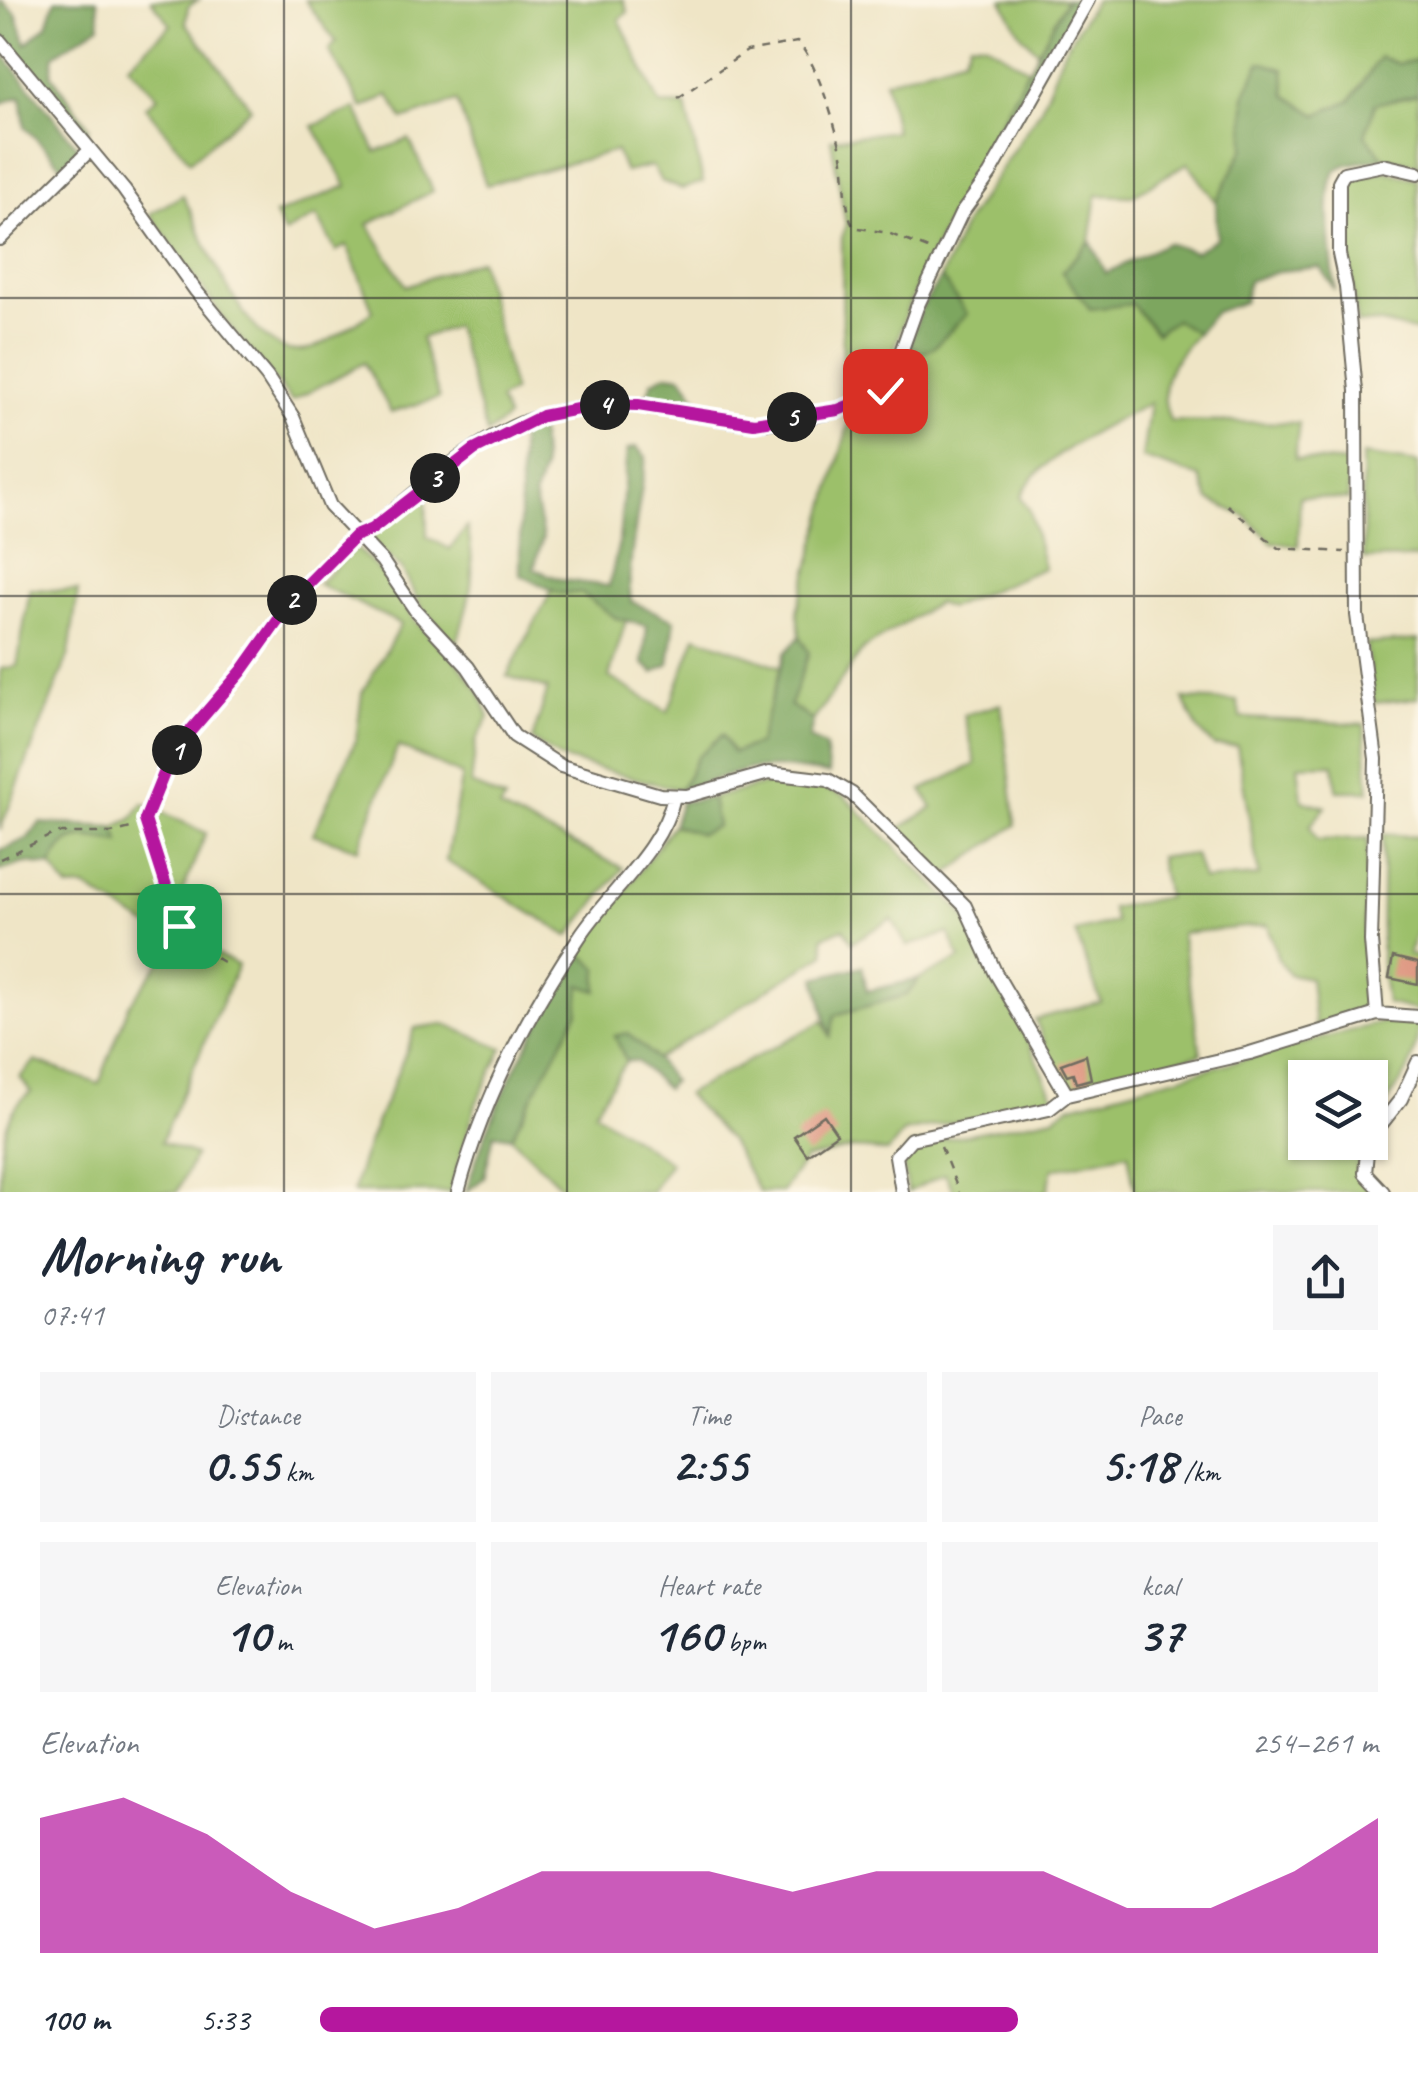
<!DOCTYPE html>
<meta charset="utf-8">
<style>
:root{--surface:#fff;--page:#f6f6f7;--text:#1f2937;--muted:#747a83;--accent:#b5179e}
body{margin:0;font-family:Caveat,sans-serif;background:var(--page);color:var(--text);height:100vh;display:flex;flex-direction:column;font-size:38px;white-space:nowrap}
*{box-sizing:border-box;margin:0}
p{font-size:32px;color:var(--muted)}
.icon{flex:none;width:55px;height:55px;fill:none;stroke:currentColor;stroke-width:2;stroke-linecap:round;stroke-linejoin:round}
.map{position:relative;height:1192px;overflow:hidden}
.side{display:flex;flex-direction:column;background:var(--surface);flex:1}
.side>*{flex:none}
.tools{position:absolute;left:1288px;top:1060px;display:grid;gap:20px}
.tools a{display:grid;place-items:center;width:100px;height:100px;border-radius:0px;background:var(--surface);box-shadow:0 2px 8px #0004;font-size:50px}
.pin{position:absolute;display:grid;place-items:center;width:85px;height:85px;color:#fff;margin:-42px;border-radius:20px;box-shadow:0 5px 15px #0006}
.km{position:absolute;width:50px;height:50px;margin:-25px;border-radius:50%;background:#222;color:#fff;font-size:28px;line-height:50px;text-align:center}
.round{display:grid;place-items:center;flex:none;width:105px;height:105px;border-radius:0px;background:var(--page)}
.overview{display:flex;align-items:center;justify-content:space-between;height:170px;padding:0 40px}
h1{font-size:55px;font-weight:600;line-height:75px}
.figures{display:grid;grid-template-columns:repeat(3,1fr);gap:15px;height:170px;padding:10px 40px}
.figures div{display:grid;align-content:center;border-radius:0px;background:var(--page);text-align:center}
.figures b{font-size:50px;font-weight:600}
.figures small{font-size:28px;font-weight:400}
.figures p{font-size:28px}
.chart{height:280px;padding:20px 40px}
.chart p{display:flex;justify-content:space-between}
.chart svg{width:100%;height:180px;margin-top:10px;fill:var(--accent);opacity:.7}
ul{padding:0 40px;list-style:none;font-size:32px}
li{display:grid;grid-template-columns:160px 120px 1fr;align-items:center;height:75px}
li i{height:25px;border-radius:12px;background:var(--accent)}
.map>svg:first-child{display:block}
.green{fill:#9cc06a;stroke:#64764a;stroke-width:2.5}
.forest{fill:#7da65e;stroke:#546844;stroke-width:2.5}
.building{fill:#dc9079}
.lines{fill:none;stroke-linecap:round;stroke-linejoin:round}
.minor-casing{stroke:#706c61;stroke-width:16}
.path{stroke:#706c61;stroke-width:2.5;stroke-dasharray:8 8;stroke-linecap:butt}
.minor{stroke:#fff;stroke-width:12}
.route-casing{stroke:#fff;stroke-width:20}
.route{stroke:#b5179e;stroke-width:12}
.grid{fill:none;stroke:#2b2b2b;stroke-width:2.5;stroke-opacity:0.55}
</style>
<div class="map">
<svg width="1418" height="1192" viewBox="0 0 1418 1192">
<rect width="100%" height="100%" fill="#fcf5e5"/>
<filter id="ink" filterUnits="userSpaceOnUse"><feTurbulence type="fractalNoise" baseFrequency=".01" numOctaves="2"/><feDisplacementMap in="SourceGraphic" scale="20" xChannelSelector="R" yChannelSelector="G"/><feConvolveMatrix kernelMatrix="1 2 1 2 8 2 1 2 1" color-interpolation-filters="sRGB"/></filter>
<filter id="wash" filterUnits="userSpaceOnUse"><feTurbulence type="fractalNoise" baseFrequency=".0048" numOctaves="4" result="noise"/><feDisplacementMap in="SourceGraphic" scale="40" xChannelSelector="R" yChannelSelector="G"/><feGaussianBlur stdDeviation="2.25" result="paint"/><feColorMatrix in="noise" values="0 0 0 0 0 0 0 0 0 0 0 0 0 0 0 0 0 1.4 0 .05"/><feComposite in="paint" operator="in"/></filter>
<g filter="url(#wash)">
<rect width="100%" height="100%" fill="#efe5c6"/>
<path class="green" d="M151 0H198L188 7 186 23 251 108 190 161 146 107 158 97 128 65 171 25Z
M305 0H623L628 12 619 19 660 105 686 106 703 182 682 189 661 181 652 166 625 172 616 151 486 185 457 101 403 120 389 95 363 108 329 51 336 42Z
M1002 0H1066L1038 52 1020 33Z
M1095 0H1418V60L1398 64 1380 57 1351 100 1317 115 1286 95 1245 96V147L1216 202 1188 163 1132 196 1097 195 1090 241 1062 272 1132 304 1156 333 1175 319 1197 333C1171 363 1155 381 1170 421L1299 423 1295 459 1349 463 1348 500 1300 496 1298 546 1272 542 1245 516 1209 500 1200 477 1142 458 1150 403C1114 422 1035 458 1021 497L1030 511 1044 568 949 608 937 603 863 649 813 721 790 705 808 653 800 636 797 611 851 416 886 403 910 344 966 315 941 277 965 223 1041 108 1064 50Z
M970 42 985 43 1028 69 984 152 987 163 949 218 909 304 884 382 872 392 843 402 842 238 846 225 831 139 895 131 885 81 964 57Z
M1418 94V165L1383 157 1364 135 1375 103Z
M356 108 376 152 409 139 433 191 368 224 406 286 480 260 513 391 499 400 507 418 487 434 455 326 421 338 439 398 391 412 364 363 292 401 224 319 150 214 183 195C203 236 250 364 306 350 327 345 355 323 373 311L347 245 336 251 317 216 284 233 275 215 347 186 313 126Z
M1384 171 1418 179V332L1376 322 1357 324 1343 197 1350 179Z
M1362 455 1418 463V558L1364 559Z
M426 491 427 537 450 549 467 527C478 575 470 597 457 643L421 607 402 569 367 538Z
M355 547 391 582 414 620 456 660 479 691 489 717 476 741 471 784 505 800 500 809 623 868 569 936 446 861 462 775 398 746 358 849 313 834 356 740 362 693 401 624 318 584Z
M30 589 78 591 69 654 0 830V669L17 666Z
M552 590 581 593 626 620 609 677 668 712 696 636 781 667 758 744 733 753 723 736 698 756 680 790 562 759 532 740 548 689 507 676Z
M1418 640V698L1374 703 1366 644Z
M1183 699 1237 701 1241 718 1364 724 1369 791H1337L1334 764 1298 765 1302 800 1326 807 1310 826 1317 840 1368 838 1364 951 1371 976 1372 1010 1315 1026 1310 978 1289 974 1278 959 1268 925 1181 933 1201 1054 1071 1089 1058 1075 1035 1019 1101 1002 1075 932 1115 922 1111 908 1167 897 1159 857 1195 855 1203 880 1259 876 1237 746H1214L1197 728Z
M1001 704 1016 825 943 877 895 831 933 808 922 790 976 764 964 715Z
M777 781 814 784 844 796 957 907 970 924 986 971 1016 1014 1054 1097 1045 1104 904 1132 888 1152 853 1148 805 1159 782 1192H759L730 1141 686 1094 823 1021 830 1036 835 1015 907 995 919 979 960 959 949 933 907 946 892 919 852 942 843 928 823 937 825 954 656 1059 628 1033 615 1036 626 1061 594 1112 670 1162 651 1192H567L511 1137 577 1012 580 985 597 991 598 968 580 953 673 825 701 833 717 826 712 798Z
M143 803 206 833 180 897 209 903 200 938 208 951 238 965 161 1142 195 1155 177 1192H0C0 1156 0 1114 31 1092L20 1077 35 1061 99 1084 129 1005 175 942 84 887 68 888 51 866C67 828 83 838 119 841L114 827 132 819Z
M1383 834 1418 837V930L1408 954 1418 957V1011L1386 1003 1381 965Z
M1394 1019 1418 1021C1418 1069 1397 1088 1370 1125V1078H1305V1142L1360 1143 1357 1174 1370 1192H1135L1128 1153 1053 1169 1047 1192H954L945 1174 908 1192 902 1157 910 1146 1054 1117 1069 1106Z
M444 1024 503 1048 476 1104 450 1192H353C366 1135 396 1084 415 1028Z"/>
<path class="forest" d="M0 0 16 13 26 44 47 25 55 0H97L100 25 54 55 51 74 89 127 87 140 0 32Z
M1066 0H1080L987 163 984 152Z
M0 50 79 149 62 166 25 127 21 96 0 104Z
M1380 57 1398 64 1418 60V94L1375 104 1365 135 1383 157C1369 164 1348 160 1337 170 1321 186 1333 266 1335 290L1320 267 1280 271 1248 281 1244 302 1215 312 1197 333 1175 320 1156 333 1132 304 1090 309 1062 272 1090 241 1106 273 1167 243 1195 252 1217 238 1216 202 1245 147V96L1260 62 1284 69 1286 95 1317 115 1351 100Z
M941 277 967 314 934 347 921 353 910 344 921 309Z
M667 374 682 376 702 406 646 398 652 382Z
M539 425 543 469 534 496 543 537 534 569 562 580 609 586 619 542 627 450 636 447 646 457C643 491 623 578 632 602L675 620 669 664 654 673 643 663 647 626 616 618 581 593H558L520 575V432Z
M800 636 809 653 790 705 813 721 809 739 825 746 829 774 784 768 749 769 680 790 698 756 722 735 733 753 758 744 785 653Z
M712 798 717 826 700 834 673 825 681 802Z
M40 823 114 827 120 842C83 838 67 828 51 866L25 863 0 871V850L27 839Z
M580 953 598 968 597 991 580 985 578 1012 511 1137 494 1134 484 1178 466 1192C491 1105 534 1031 580 953Z
M862 966 867 991 919 979 907 995 835 1015 830 1038 816 978Z
M628 1033 656 1059 672 1081 666 1089 637 1061H626L615 1036Z"/>
<g id="blocks">
<path class="building" d="M1393 957 1418 963V984L1389 978Z
M1086 1055 1091 1079 1076 1083 1073 1073 1067 1075 1061 1064Z
M824 1115 837 1134 807 1155 794 1136Z"/>
</g>
</g>
<g filter="url(#ink)">
<use href="#blocks" fill-opacity="0" stroke="#706c61" stroke-width="2.5"/>
<g class="lines">
<g class="minor-casing">
<path id="minor" d="M0 41 124 190 196 291 267 377 293 417 330 506 382 561 416 611 468 667 514 736 561 766 660 795 687 796 769 773 828 780 852 794 965 906 996 974 1067 1095 1250 1053 1377 1014 1418 1017
M0 239 90 150
M355 536 372 529C422 487 477 435 542 416 573 407 607 403 639 405 678 407 714 421 752 423 782 424 871 409 889 386L917 307 961 214 990 174 1088 0
M1377 1014 1371 941 1376 759 1357 615 1356 391 1346 287 1339 254V182L1344 173 1383 165 1418 173
M1370 1138 1401 1099 1418 1062
M1368 1142 1365 1173 1383 1192
M458 1192C482 1102 528 1013 580 936 609 892 662 850 674 797
M902 1192 896 1156 911 1139 1049 1109 1067 1095"/>
</g>
<path class="path" d="M678 98 747 51 797 42C816 59 835 124 841 150 847 176 843 201 853 227L888 233 928 249
M1227 505 1278 548 1344 552
M145 822 185 939 223 962
M0 859 56 833H111L138 826 186 736 242 671 294 598 347 544
M941 1147 959 1192"/>
<use href="#minor" class="minor"/>
</g>
</g>
<g class="lines" filter="url(#ink)">
<g class="route-casing">
<path id="route" d="M179 926 145 820 169 761 186 736 242 671 294 598 355 536 372 529 474 450 542 416 603 404 638 405 754 423 838 410 885 391"/>
</g>
<use href="#route" class="route"/>
</g>
<path class="grid" d="M284 0V1192M567 0V1192M851 0V1192M1134 0V1192M0 298H1418M0 596H1418M0 894H1418"/>
</svg>
<div class="tools">
<a><svg class="icon" aria-label="layers" viewBox="0 0 24 24"><path d="M12 4l9 5-9 5-9-5zM3 14l9 5 9-5"/></svg></a>
</div>
<div class="pin" style="left:179px;top:926px;background:#1e9e55"><svg class="icon" aria-label="arrive" viewBox="0 0 24 24"><path d="M6 21V4h12l-3 4 3 4H6"/></svg></div>
<div class="pin" style="left:885px;top:391px;background:#d93025"><svg class="icon" aria-label="check" viewBox="0 0 24 24"><path d="M5 12l5 5 9-10"/></svg></div>
<b class="km" style="left:177px;top:750px">1</b>
<b class="km" style="left:292px;top:600px">2</b>
<b class="km" style="left:435px;top:478px">3</b>
<b class="km" style="left:605px;top:405px">4</b>
<b class="km" style="left:792px;top:417px">5</b>
</div>
<section class="side">
<div class="overview"><div><h1>Morning run</h1><p>07:41</p></div><a class="round"><svg class="icon" aria-label="share" viewBox="0 0 24 24"><path d="M12 15V3M7 8l5-5 5 5M5 13v7h14v-7"/></svg></a></div>
<div class="figures">
<div><p>Distance</p><b>0.55<small> km</small></b></div>
<div><p>Time</p><b>2:55</b></div>
<div><p>Pace</p><b>5:18<small> /km</small></b></div>
</div>
<div class="figures">
<div><p>Elevation</p><b>10<small> m</small></b></div>
<div><p>Heart rate</p><b>160<small> bpm</small></b></div>
<div><p>kcal</p><b>37</b></div>
</div>
<div class="chart"><p><span>Elevation</span>254–261 m</p>
<svg viewBox="0 0 160 44" preserveAspectRatio="none"><path d="M0 44V11L10 6L20 15L30 29L40 38L50 33L60 24L70 24L80 24L90 29L100 24L110 24L120 24L130 33L140 33L150 24L160 11V44z"/></svg>
</div>
<ul>
<li><b>100 m</b>5:33<i style="width:66%"></i></li>
</ul>
</section>
